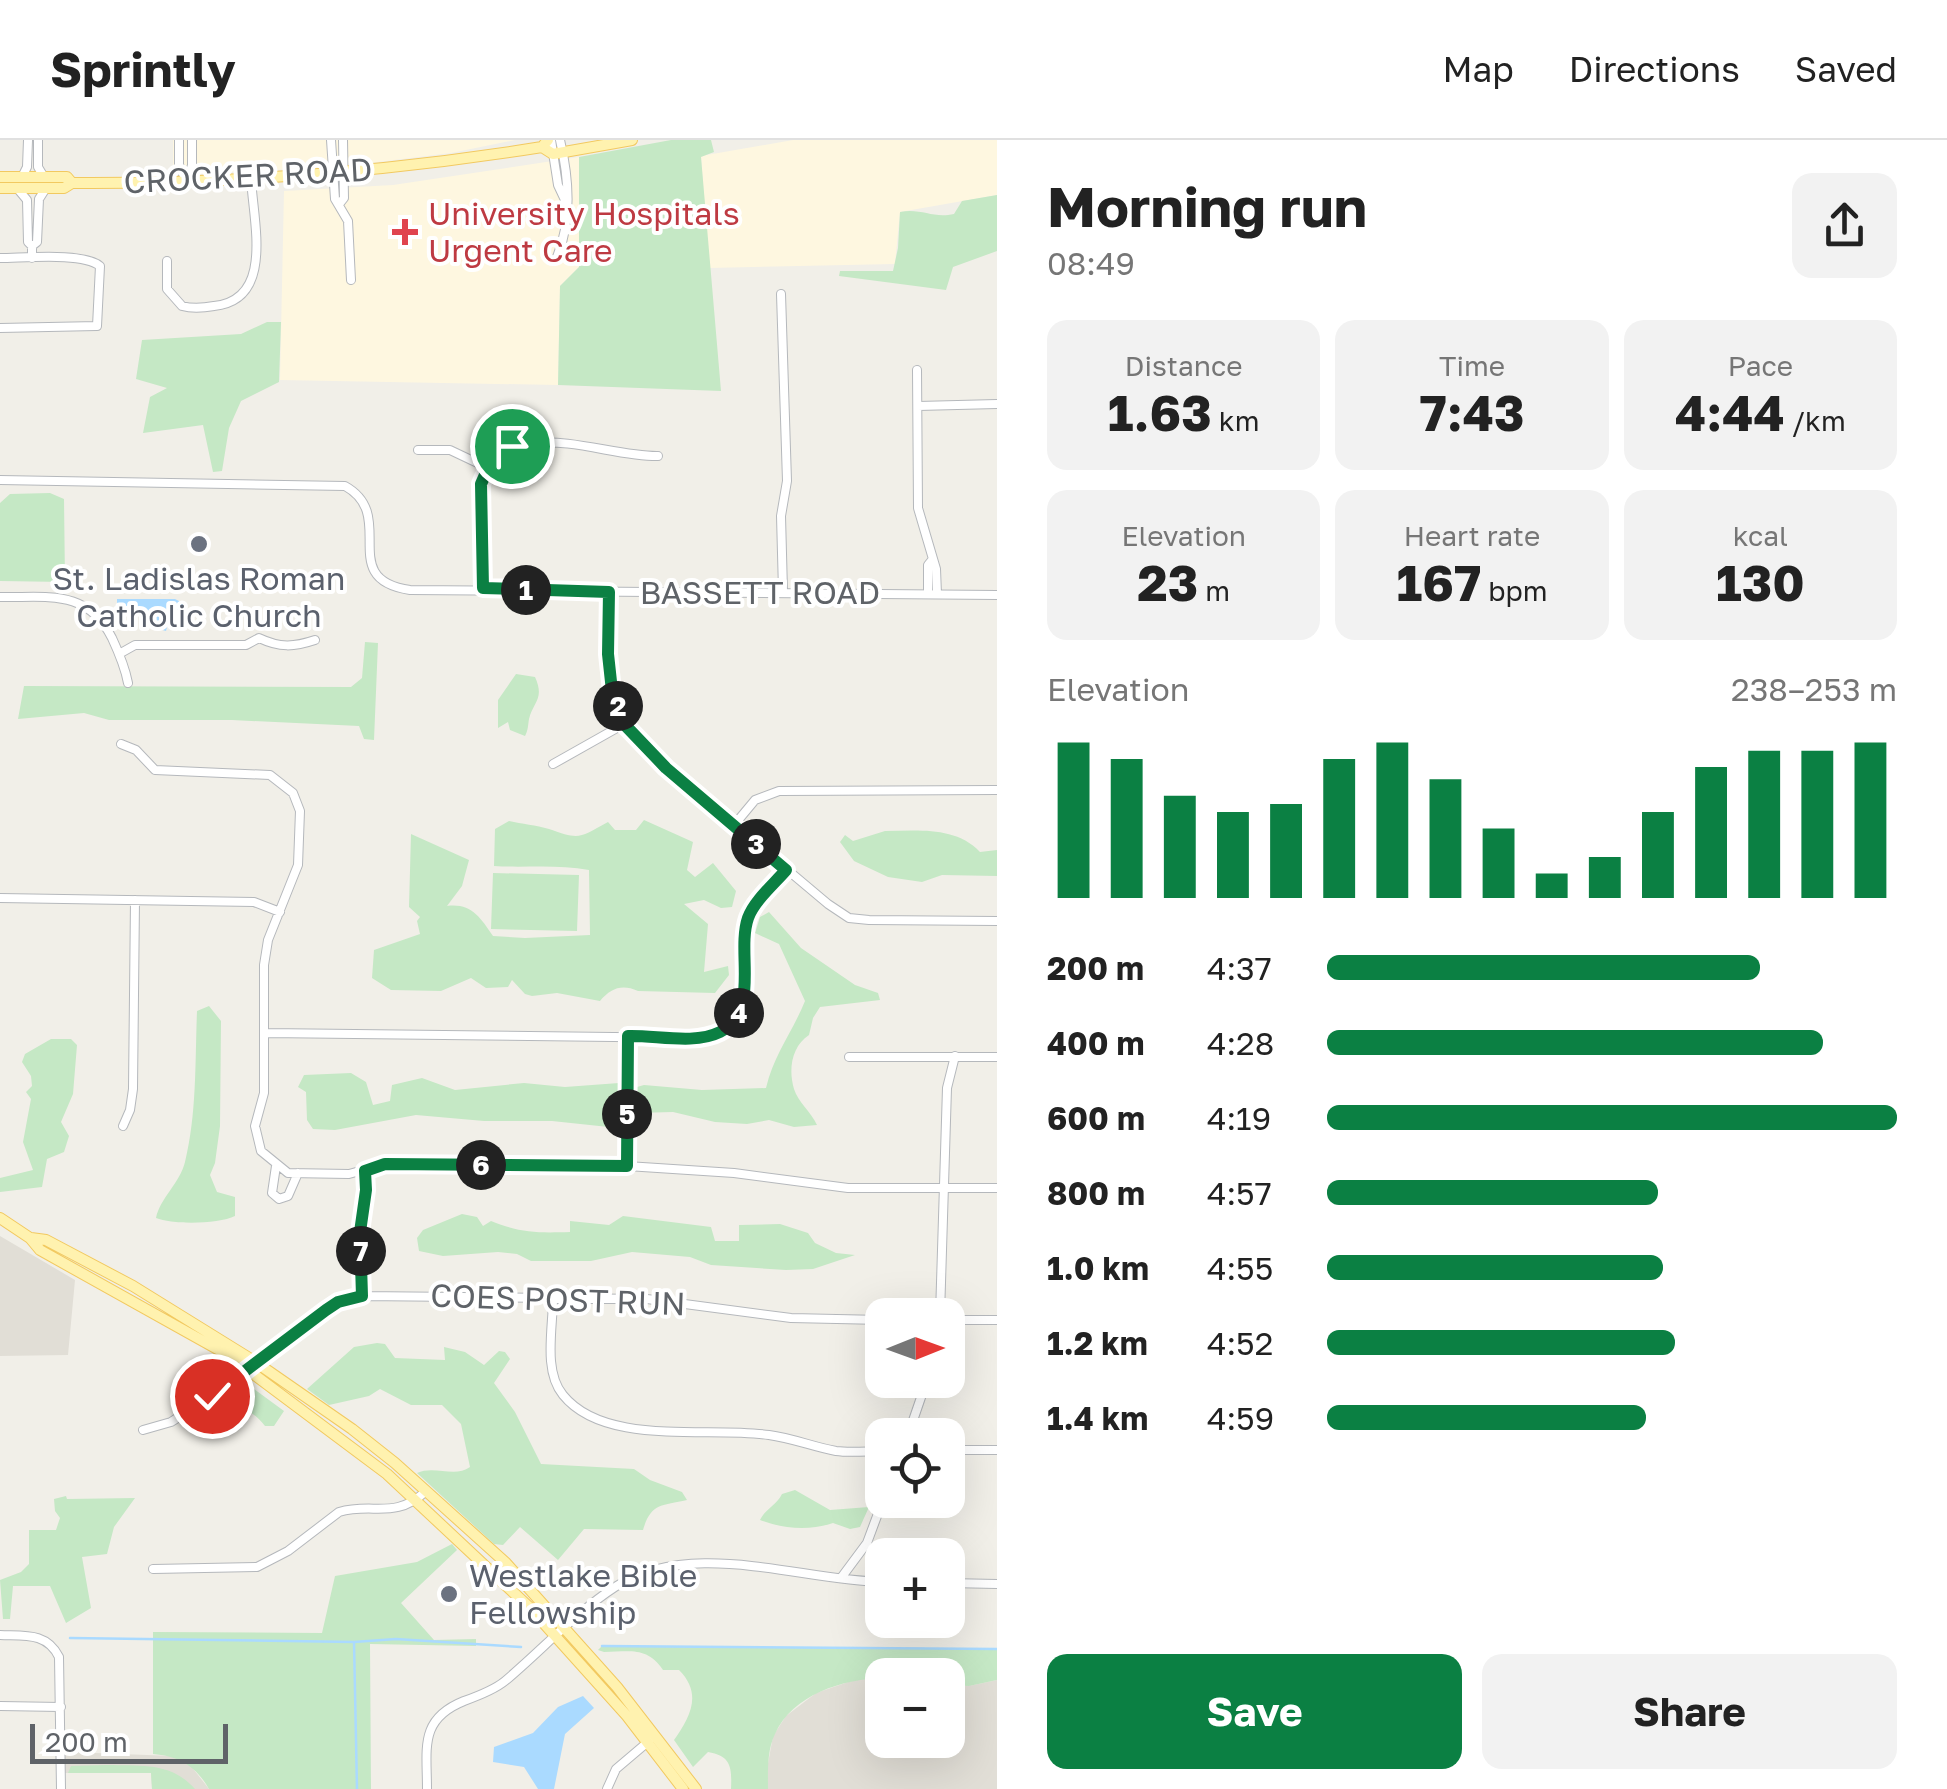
<!DOCTYPE html>
<meta charset="utf-8">
<style>
:root{--surface:#fff;--page:#f2f2f2;--text:#222;--muted:#767676;--line:#e0e0e0;--accent:#0b8043}
body{margin:0;font-family:"Golos Text",sans-serif;background:var(--page);color:var(--text);height:100vh;display:flex;flex-direction:column;font-size:38px;white-space:nowrap}
*{box-sizing:border-box;margin:0}
p{font-size:32px;color:var(--muted)}
.icon{flex:none;width:55px;height:55px;fill:none;stroke:currentColor;stroke-width:2;stroke-linecap:round;stroke-linejoin:round}
.map{position:relative;flex:1;overflow:hidden}
.side{display:flex;flex-direction:column;background:var(--surface);width:950px}
.side>*{flex:none}
.needle{width:65px;rotate:89deg}
.tools{position:absolute;left:865px;top:1158px;display:grid;gap:20px}
.tools a{display:grid;place-items:center;width:100px;height:100px;border-radius:20px;background:var(--surface);box-shadow:0 10px 40px #0002;font-size:50px}
.scale{position:absolute;left:30px;bottom:25px;width:198px;box-sizing:border-box;padding-left:10px;border:5px solid #5f6368;border-top:0;font-size:28px;line-height:35px;white-space:nowrap;color:#5f6368;-webkit-text-stroke:8px #fff;paint-order:stroke}
.pin{position:absolute;display:grid;place-items:center;width:85px;height:85px;color:#fff;margin:-42px;border:5px solid #fff;border-radius:50%;box-shadow:0 2px 10px #0007}
.km{position:absolute;width:50px;height:50px;margin:-25px;border-radius:50%;background:#222;color:#fff;font-size:28px;line-height:50px;text-align:center}
.round{display:grid;place-items:center;flex:none;width:105px;height:105px;border-radius:20px;background:var(--page)}
.overview{display:flex;align-items:center;justify-content:space-between;height:170px;padding:0 50px}
h1{font-size:55px;font-weight:700;line-height:75px}
.figures{display:grid;grid-template-columns:repeat(3,1fr);gap:15px;height:170px;padding:10px 50px}
.figures div{display:grid;align-content:center;border-radius:20px;background:var(--page);text-align:center}
.figures b{font-size:50px;font-weight:700}
.figures small{font-size:28px;font-weight:400}
.figures p{font-size:28px}
.chart{height:280px;padding:20px 50px}
.chart p{display:flex;justify-content:space-between}
.chart svg{width:100%;height:180px;margin-top:10px;stroke:var(--accent);stroke-width:6}
.primary-button{display:flex;gap:20px;margin-top:auto;padding:20px 50px}
.primary-button a{flex:1;height:115px;border-radius:20px;background:var(--accent);color:#fff;font-size:40px;font-weight:700;line-height:115px;text-align:center}
.primary-button a+a{background:var(--page);color:var(--text)}
ul{padding:0 50px;list-style:none;font-size:32px}
li{display:grid;grid-template-columns:160px 120px 1fr;align-items:center;height:75px}
li i{height:25px;border-radius:12px;background:var(--accent)}
header{display:flex;align-items:center;gap:60px;box-sizing:border-box;height:140px;padding:0 50px;background:var(--surface);border-bottom:2px solid var(--line)}
header strong{font-size:48px}
nav{display:flex;gap:55px;margin-inline-start:auto;font-size:35px}
main{display:flex;flex:1;min-height:0}
.map>svg:first-child{display:block}
.commercial{fill:#fef7e0}
.education{fill:#e1ded6}
.green{fill:#c5e8c5}
.water{fill:#aadaff}
.lines{fill:none;stroke-linecap:round;stroke-linejoin:round}
.stream{stroke:#aadaff;stroke-width:2.5}
.minor-casing{stroke:#b5b8bc;stroke-width:10}
.major-casing{stroke:#f2c960;stroke-width:12}
.minor{stroke:#fff;stroke-width:8}
.major{stroke:#fff2af;stroke-width:10}
.route-casing{stroke:#fff;stroke-width:20}
.route{stroke:#0b8043;stroke-width:12}
.health-dot{fill:#e0444e;stroke:#fff;stroke-width:4}
.worship-dot{fill:#6b7280;stroke:#fff;stroke-width:4}
.labels{text-anchor:middle;stroke-width:8;stroke-linejoin:round;paint-order:stroke}
.street-label{font-size:32px;fill:#5f6368;stroke:#fff}
.health-label{font-size:32px;fill:#be3a42;stroke:#fff;text-anchor:start}
.worship-label{font-size:32px;fill:#5b616d;stroke:#fff}
</style>
<header>
<strong>Sprintly</strong>
<nav><a>Map</a><a>Directions</a><a>Saved</a></nav>
</header>
<main>
<div class="map">
<svg width="997" height="1649" viewBox="0 0 997 1649">
<rect width="100%" height="100%" fill="#f1efe8"/>
<path class="commercial" d="M173 0H515L451 13 337 27 173 35Z
M793 0H997V55L900 72 895 124 709 128 701 16Z
M579 17V127L560 146 558 245 280 240 284 51 393 45Z"/>
<path class="education" d="M0 1096 75 1140 68 1215 0 1216Z
M860 1538H882V1600H948V1545L969 1546 997 1540V1649H768L767 1629 773 1596 786 1576 816 1553Z
M64 1605 69 1612 173 1616 191 1626 209 1649H152L151 1633H64Z"/>
<path class="green" d="M671 0H711L714 12 701 17 721 251 558 245 560 146 579 127V17Z
M997 55V111L953 127 946 150 839 136 840 131H893L898 108 900 72C922 68 933 79 954 74L962 61Z
M267 182H281L279 242 241 261 229 288 222 331 213 332 203 285 143 293 150 257 167 248 136 239 142 200 241 194Z
M50 353 64 359 65 442 0 441V363L10 354Z
M365 502 378 503 374 600 364 599 359 586 232 580H109L84 573 18 579 24 546 351 547 362 538Z
M516 534 535 537C545 559 533 562 529 579 528 585 528 591 525 596L510 590 508 582 498 588V560Z
M644 680 693 702 687 730 695 737 713 723 736 751 732 767 721 768 704 760 684 764 708 784 704 832 728 826 729 835 715 853 638 851C622 844 611 848 600 861L557 853 532 856 525 854 512 840 508 847 486 848 471 838 441 851 391 850 372 838 374 810 420 794 417 781 420 777 409 767 411 694 469 720 462 746 447 766C471 763 480 777 493 796L525 798 590 795 589 730C558 724 526 728 494 726L495 689 509 681C522 684 536 685 549 689 580 700 579 698 608 682L615 690H636Z
M885 691C918 691 955 686 980 712L997 710V736L942 735 922 742 888 737 854 721 840 702 845 695 853 701Z
M493 733 579 735 577 791 491 789Z
M769 772 801 808 855 845 878 853 880 860 820 867 813 878 809 895C792 906 788 929 794 949 798 962 811 972 817 985L794 987 769 980 747 984 715 982 673 972 635 973 637 947 644 945 702 950 766 948C774 914 792 893 805 861L779 804 755 793 760 777Z
M209 866 221 881 220 986 215 1023 210 1035 217 1052 235 1057V1076C219 1084 173 1085 156 1078 160 1058 180 1043 185 1022 197 973 195 921 197 871Z
M51 899H71L77 905 73 954 61 982 69 996 64 1012 47 1019 42 1047 0 1052V1038L33 1030 23 1002 31 959 26 952 32 946 31 936 22 922 25 914Z
M351 933 366 942 373 965 390 961 392 945 422 938 455 950 524 943 565 947 619 943 618 988 552 981H484L416 975 335 990 313 989 307 980 306 952 298 947 304 935Z
M462 1074 477 1077 483 1086 491 1081C521 1093 537 1093 570 1092V1081L609 1085 623 1076 711 1087 715 1101H739V1085L780 1084 808 1093 815 1103 836 1113 855 1115 813 1129 786 1130 711 1125 690 1117 632 1112 591 1121H531L517 1114 498 1112 443 1116 419 1111 417 1098 423 1090Z
M377 1203 385 1204 395 1218 445 1220 444 1207 465 1212 484 1225 499 1211 505 1212 510 1219 494 1243 515 1272 541 1324 634 1329 650 1340 682 1352 687 1360C661 1366 651 1363 643 1390L584 1389 558 1420 520 1387 503 1405 494 1404 417 1333C434 1325 455 1338 470 1327L461 1284 442 1265H411L380 1249 369 1256 329 1265 307 1249 354 1207Z
M231 1249H254L284 1271 274 1286H265C245 1261 242 1276 216 1275L217 1265Z
M795 1350 830 1370 869 1367 860 1387 850 1389 833 1383C809 1391 784 1389 760 1380 765 1369 776 1366 782 1354Z
M66 1356 67 1359 135 1358 114 1387 107 1414 82 1417 91 1468 66 1483 50 1446H13L10 1479H3L0 1440 21 1432 29 1424V1390H56L60 1378 55 1371 54 1359Z
M452 1404 457 1410 401 1463 434 1500 476 1499V1506L370 1504 371 1649H209C196 1626 179 1616 153 1614V1492L322 1493 335 1436 417 1422Z
M602 1506 997 1509V1540L969 1546 948 1545V1535H882V1538C843 1539 792 1555 775 1594 767 1610 768 1631 768 1649H731C732 1627 731 1616 708 1612L693 1627 674 1600C690 1577 703 1554 679 1530H663C647 1506 629 1512 604 1512L598 1510Z
M107 1625C142 1626 171 1622 195 1649H152L151 1633H68L71 1626Z"/>
<path class="water" d="M117 459H175L183 463V469L171 473 166 491 152 487 141 475 117 472Z
M583 1556 594 1568 565 1594 554 1649H538L524 1627 493 1622 494 1607 533 1593 558 1567Z"/>
<g class="lines">
<path class="stream" d="M70 1498 354 1502 396 1499 521 1507
M354 1502 357 1649
M602 1506 997 1509"/>
<g class="minor-casing">
<path id="minor" d="M38 0V27L44 37
M179 0V25L187 43
M331 0 335 59 348 81 351 140
M551 0 558 45 566 62
M22 37 27 27 28 0
M187 43 192 25V0
M17 48 27 60 28 102 32 106V118
M340 63 344 58 343 0
M32 106 37 102 39 59 46 48
M557 117C572 81 569 38 560 0
M0 118C24 118 83 112 100 126L97 186 0 188
M167 121V149L182 166C193 169 203 168 214 166 275 160 253 81 251 38
M781 154 787 341 781 376 783 451
M917 230 918 368 936 429 937 454
M918 266 997 264
M418 310H450L488 328
M0 340 345 346C399 376 335 439 410 450L997 455
M483 448 481 343C512 271 600 317 658 316
M609 452 608 514 612 551 624 584 666 628 828 764 849 778 869 780 997 781
M928 454V425L932 420
M0 457C47 458 87 448 112 498 119 513 125 527 128 543
M119 514 135 505H246L259 498C280 508 294 507 315 500
M121 604 136 610 155 630 270 635 293 653 300 671 298 725 268 800 264 825V953L255 986 261 1011 288 1033 349 1034 385 1024 627 1026 734 1033 848 1048H997
M553 624 624 584
M735 684 755 660 779 651 997 650
M0 758 254 762 280 772
M266 893 698 898C778 879 723 823 750 773 758 757 775 743 786 730
M849 917H997
M123 986 130 970 133 949 135 760
M276 1026 272 1053 279 1059 288 1056 298 1033
M627 1026 628 896
M362 1156 360 1091 366 1050 365 1031
M553 1158C553 1188 543 1231 563 1255 605 1307 709 1286 769 1295 792 1298 814 1307 836 1311 851 1313 868 1311 882 1311
M940 1175 947 948 955 916
M948 1180H997
M143 1290 171 1282 212 1256 326 1170 337 1163 362 1156 647 1159 791 1178 882 1180
M908 1295 927 1240
M948 1310H997
M153 1429 257 1427 288 1411 339 1372C373 1362 394 1380 425 1352
M841 1438 867 1403 883 1360
M948 1443 997 1444
M0 1495C24 1496 47 1492 59 1517L61 1649
M0 1566 61 1567
M427 1649C427 1608 419 1579 464 1561 478 1556 494 1550 505 1541 541 1511 575 1473 615 1447 692 1398 798 1440 882 1442
M607 1649 616 1629 649 1601"/>
</g>
<g class="major-casing">
<path id="major" d="M542 7 553 14 632 0
M0 37H67L72 43
M0 48H64L72 43C230 44 386 32 542 7L548 0
M0 1078 30 1098 40 1110 228 1215 387 1334 530 1468 627 1576 683 1649
M31 1098 46 1100 133 1146 254 1221 352 1289 395 1323 506 1423 617 1547 696 1649"/>
</g>
<use href="#minor" class="minor"/>
<use href="#major" class="major"/>
</g>
<g class="lines">
<g class="route-casing">
<path id="route" d="M212 1256 326 1170 338 1162 362 1156 360 1092 366 1050 365 1031 385 1024 627 1026 628 896C656 895 694 905 720 892 761 872 736 813 748 778 754 761 774 744 786 730L666 628 624 584 612 551 608 514 609 452 483 448 481 344 488 328 512 306"/>
</g>
<use href="#route" class="route"/>
</g>
<path class="health-dot" d="M400 77h10v10h10v10h-10v10h-10v-10h-10v-10h10z"/>
<g class="worship-dot">
<circle cx="199" cy="404" r="10"/>
<circle cx="449" cy="1454" r="10"/>
</g>
<g class="labels">
<g class="street-label">
<text transform="translate(248 36) rotate(-3)" y="11">CROCKER ROAD</text>
<text x="760" y="464">BASSETT ROAD</text>
<text transform="translate(558 1160) rotate(2)" y="11">COES POST RUN</text>
</g>
<g class="health-label">
<text x="428" y="85">University Hospitals<tspan x="428" dy="37">Urgent Care</tspan></text>
</g>
<g class="worship-label">
<text x="199" y="450">St. Ladislas Roman<tspan x="199" dy="37">Catholic Church</tspan></text>
<text x="469" y="1447" text-anchor="start">Westlake Bible<tspan x="469" dy="37">Fellowship</tspan></text>
</g>
</g>
</svg>
<div class="tools">
<a><svg class="needle" viewBox="-14 -14 28 28"><path d="M0-13l5 13h-10z" fill="#e53935"/><path d="M0 13l5-13h-10z" fill="#767676"/></svg></a>
<a><svg class="icon" aria-label="locate" viewBox="0 0 24 24"><circle cx="12" cy="12" r="6"/><path d="M12 2v4M12 18v4M2 12h4M18 12h4"/></svg></a>
<a>+</a>
<a>−</a>
</div>
<div class="scale">200 m</div>
<div class="pin" style="left:512px;top:306px;background:#1e9e55"><svg class="icon" aria-label="arrive" viewBox="0 0 24 24"><path d="M6 21V4h12l-3 4 3 4H6"/></svg></div>
<div class="pin" style="left:212px;top:1256px;background:#d93025"><svg class="icon" aria-label="check" viewBox="0 0 24 24"><path d="M5 12l5 5 9-10"/></svg></div>
<b class="km" style="left:526px;top:450px">1</b>
<b class="km" style="left:618px;top:566px">2</b>
<b class="km" style="left:756px;top:704px">3</b>
<b class="km" style="left:739px;top:873px">4</b>
<b class="km" style="left:627px;top:974px">5</b>
<b class="km" style="left:481px;top:1025px">6</b>
<b class="km" style="left:361px;top:1111px">7</b>
</div>
<section class="side">
<div class="overview"><div><h1>Morning run</h1><p>08:49</p></div><a class="round"><svg class="icon" aria-label="share" viewBox="0 0 24 24"><path d="M12 15V3M7 8l5-5 5 5M5 13v7h14v-7"/></svg></a></div>
<div class="figures">
<div><p>Distance</p><b>1.63<small> km</small></b></div>
<div><p>Time</p><b>7:43</b></div>
<div><p>Pace</p><b>4:44<small> /km</small></b></div>
</div>
<div class="figures">
<div><p>Elevation</p><b>23<small> m</small></b></div>
<div><p>Heart rate</p><b>167<small> bpm</small></b></div>
<div><p>kcal</p><b>130</b></div>
</div>
<div class="chart"><p><span>Elevation</span>238–253 m</p>
<svg viewBox="0 0 160 44" preserveAspectRatio="none"><path d="M5 44V6M15 44V10M25 44V19M35 44V23M45 44V21M55 44V10M65 44V6M75 44V15M85 44V27M95 44V38M105 44V34M115 44V23M125 44V12M135 44V8M145 44V8M155 44V6"/></svg>
</div>
<ul>
<li><b>200 m</b>4:37<i style="width:76%"></i></li>
<li><b>400 m</b>4:28<i style="width:87%"></i></li>
<li><b>600 m</b>4:19<i style="width:100%"></i></li>
<li><b>800 m</b>4:57<i style="width:58%"></i></li>
<li><b>1.0 km</b>4:55<i style="width:59%"></i></li>
<li><b>1.2 km</b>4:52<i style="width:61%"></i></li>
<li><b>1.4 km</b>4:59<i style="width:56%"></i></li>
</ul>
<div class="primary-button"><a>Save</a><a>Share</a></div>
</section>
</main>
